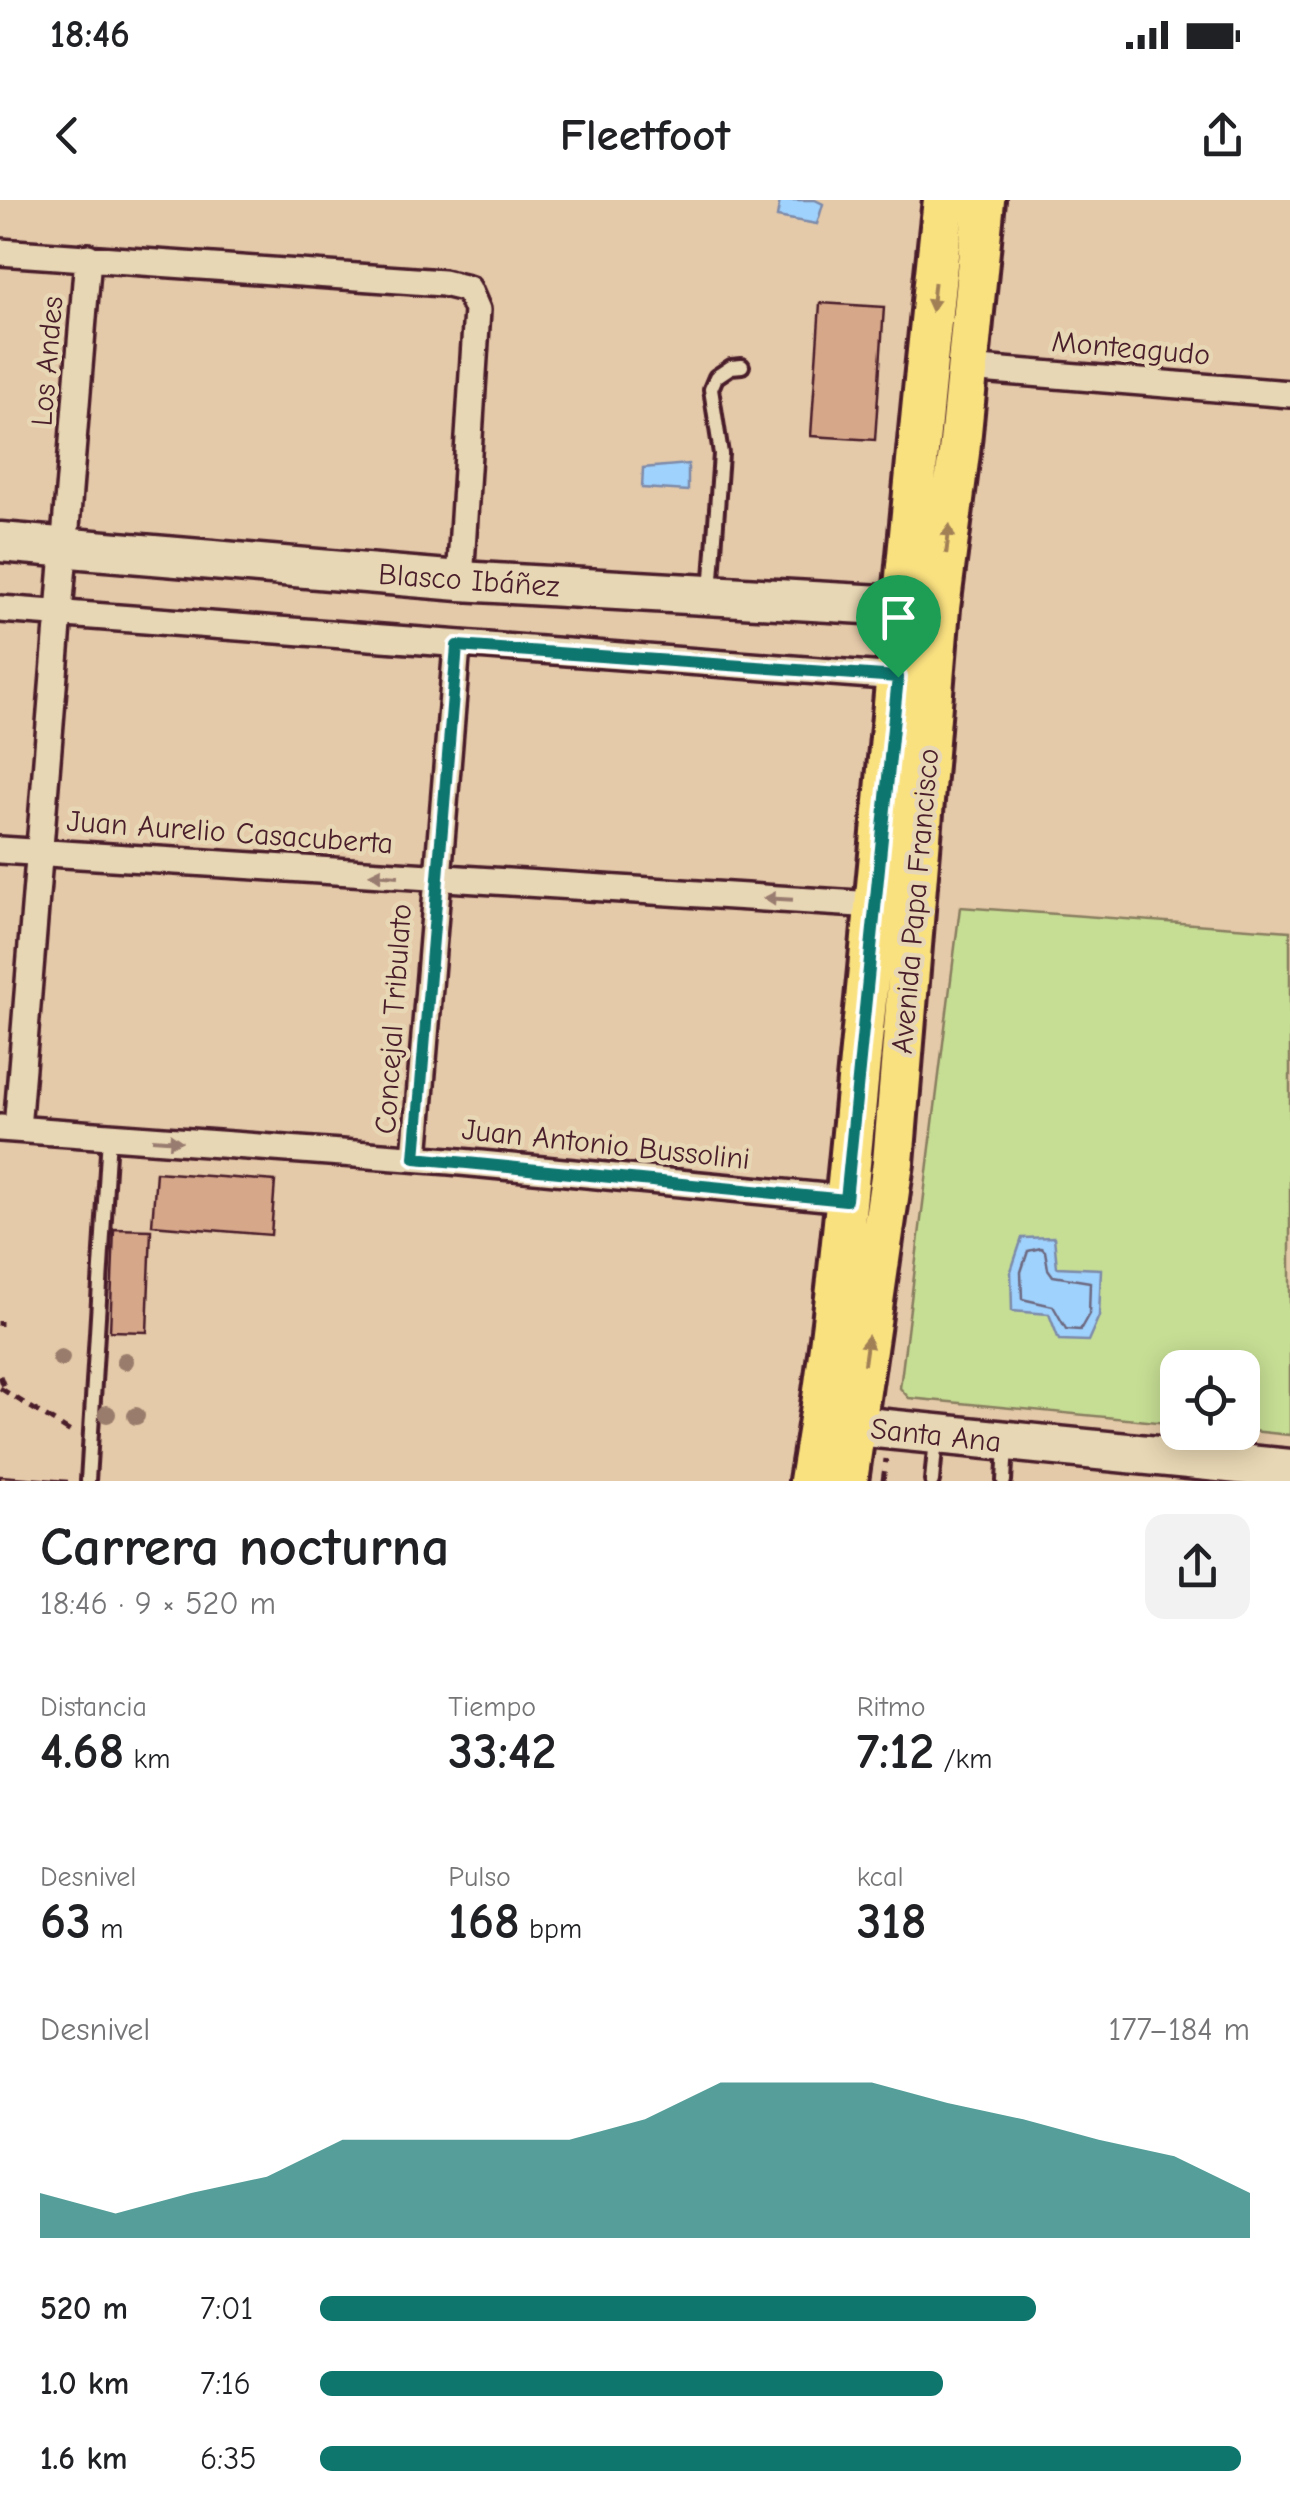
<!DOCTYPE html>
<html lang="es">
<meta charset="utf-8">
<style>
:root{--surface:#fff;--page:#f2f2f2;--text:#202124;--muted:#757577;--accent:#0f766e}
body{margin:0;font-family:"Comic Neue",sans-serif;background:var(--page);color:var(--text);height:100vh;display:flex;flex-direction:column;font-size:38px;white-space:nowrap}
*{box-sizing:border-box;margin:0}
p{font-size:32px;color:var(--muted)}
.icon{flex:none;width:55px;height:55px;fill:none;stroke:currentColor;stroke-width:2;stroke-linecap:round;stroke-linejoin:round}
.map{position:relative;height:1281px;overflow:hidden}
.details{display:flex;flex-direction:column;background:var(--surface);flex:1}
.details>*{flex:none}
.tools{position:absolute;left:1160px;top:1150px;display:grid;gap:20px}
.tools a{display:grid;place-items:center;width:100px;height:100px;border-radius:20px;background:var(--surface);box-shadow:0 5px 25px #0003;font-size:50px}
.pin{position:absolute;display:grid;place-items:center;width:85px;height:85px;color:#fff;margin:-102px -42px;border-radius:50% 50% 50% 0;rotate:-45deg;box-shadow:0 0 10px #0007}
.pin .icon{rotate:45deg}
.round{display:grid;place-items:center;flex:none;width:105px;height:105px;border-radius:20px;background:var(--page)}
.summary{display:flex;align-items:center;justify-content:space-between;height:170px;padding:0 40px}
h1{font-size:55px;font-weight:800;line-height:75px}
.metrics{display:grid;grid-template-columns:repeat(3,1fr);gap:15px;height:170px;padding:10px 40px}
.metrics div{display:grid;align-content:center}
.metrics b{font-size:50px;font-weight:800}
.metrics small{font-size:28px;font-weight:400}
.metrics p{font-size:28px}
.chart{height:280px;padding:20px 40px}
.chart p{display:flex;justify-content:space-between}
.chart svg{width:100%;height:180px;margin-top:10px;fill:var(--accent);opacity:.7}
ul{padding:0 40px;list-style:none;font-size:32px}
li{display:grid;grid-template-columns:160px 120px 1fr;align-items:center;height:75px}
li i{height:25px;border-radius:12px;background:var(--accent)}
.status{display:flex;justify-content:space-between;align-items:center;height:70px;padding:0 50px;background:var(--surface);direction:ltr}
.status svg{height:28px;fill:currentColor}
header{display:flex;justify-content:space-between;align-items:center;height:130px;padding:0 40px;background:var(--surface);font-size:45px;font-weight:800}
.map>svg:first-child{display:block}
.green{fill:#c6de94;stroke:#887e60;stroke-width:2.5}
.water{fill:#9fd2fd;stroke:#7d8aa9;stroke-width:2.5}
.lines{fill:none;stroke-linecap:round;stroke-linejoin:round}
.shore{stroke:#6c677f;stroke-width:2.5}
.building{fill:#d7a78a;stroke:#4a1f2b;stroke-width:2.5}
.lane-casing{stroke:#4a1f2b;stroke-width:20}
.street-casing{stroke:#4a1f2b;stroke-width:32}
.secondary-casing{stroke:#4a1f2b;stroke-width:45}
.primary-casing{stroke:#4a1f2b;stroke-width:48}
.path{stroke:#4a1f2b;stroke-width:5;stroke-dasharray:10 8;stroke-linecap:butt}
.lane{stroke:#e8d7b4;stroke-width:12}
.street{stroke:#e8d7b4;stroke-width:25}
.secondary{stroke:#e8d7b4;stroke-width:38}
.primary{stroke:#fae180;stroke-width:40}
.tree{fill:#9a7c6c}
.oneway{fill:#a28056}
.oneway2{fill:#997b70}
.route-casing{stroke:#fff;stroke-width:20}
.route{stroke:#0f766e;stroke-width:12}
.labels{text-anchor:middle;stroke-width:9;stroke-linejoin:round;paint-order:stroke}
.street-label{font-size:30px;fill:#4a1f2b;stroke:#e8d7b4}
</style>
<div class="status"><b>18:46</b><svg viewBox="0 0 49 12"><path d="M0 12V9h3v3zM5 12V6h3v6zM10 12V3h3v9zM15 12V0h3v12zM26 1h20v11H26zM47 4h2v5h-2z"/></svg></div>
<header><svg class="icon" aria-label="back" viewBox="0 0 24 24"><path d="M15 5l-7 7 7 7"/></svg>Fleetfoot<svg class="icon" aria-label="share" viewBox="0 0 24 24"><path d="M12 15V3M7 8l5-5 5 5M5 13v7h14v-7"/></svg></header>
<div class="map">
<svg width="1290" height="1281" viewBox="0 0 1290 1281">
<rect width="100%" height="100%" fill="#e5caa9"/>
<filter id="ink" filterUnits="userSpaceOnUse"><feTurbulence type="fractalNoise" baseFrequency=".01" numOctaves="2"/><feDisplacementMap in="SourceGraphic" scale="20" xChannelSelector="R" yChannelSelector="G"/><feConvolveMatrix kernelMatrix="1 2 1 2 8 2 1 2 1" color-interpolation-filters="sRGB"/></filter>
<g filter="url(#ink)">
<path class="green" d="M960 707 1290 731V1235L1243 1230 1242 1168H1178L1177 1224 909 1198 900 1188Z"/>
<path class="water" d="M780 0H815L823 4 817 24 777 17Z
M688 264V291L642 288 643 268Z
M1054 1037 1057 1067 1101 1069 1099 1116 1088 1141 1059 1140 1049 1114 1012 1111 1011 1071 1022 1038Z"/>
<g class="lines">
<path class="shore" d="M1041 1048 1045 1051 1048 1069 1053 1076 1090 1082 1089 1114 1080 1130 1066 1129 1053 1106 1022 1099 1021 1072 1028 1051Z"/>
</g>
<path class="building" d="M820 103 884 107 875 240 811 236Z
M156 972 275 981 271 1035 152 1025Z
M114 1029 151 1030 147 1132 110 1131Z
M0 1276 68 1281H0Z"/>
<g class="lines">
<g class="lane-casing">
<path id="lane" d="M711 392 721 254 711 189 716 177 731 167 742 166
M88 1281 109 936
M932 1281 936 1239
M1004 1281 1006 1244"/>
</g>
<g class="street-casing">
<path id="street" d="M0 52 443 83 468 89 477 110 460 381
M967 168 1290 194
M0 409 898 477
M0 650 875 705
M0 928 450 961 846 999
M17 929C43 639 63 348 88 57
M415 958 457 446"/>
</g>
<g class="secondary-casing">
<path id="secondary" d="M0 342 460 381 935 408
M825 1223 1290 1269"/>
</g>
<g class="primary-casing">
<path id="primary" d="M810 1281C836 1132 848 980 863 830 891 553 913 276 944 0
M847 1281 893 963 939 408 959 253 984 0"/>
</g>
<path class="path" d="M0 1121V1126
M0 1176 5 1189
M0 1188 74 1234
M883 1281 886 1259"/>
<use href="#lane" class="lane"/>
<use href="#street" class="street"/>
<use href="#secondary" class="secondary"/>
<use href="#primary" class="primary"/>
</g>
<g class="tree">
<circle cx="61" cy="1158" r="9"/>
<circle cx="125" cy="1161" r="9"/>
<circle cx="107" cy="1214" r="9"/>
<circle cx="136" cy="1216" r="9"/>
</g>
<defs><path id="oneway-solid" d="M-6-.8H1V-3.2L6.5 0L1 3.2V.8H-6Z" transform="scale(2.5)"/></defs>
<g class="oneway">
<use href="#oneway-solid" transform="translate(933 97) rotate(96)"/>
<use href="#oneway-solid" transform="translate(948 339) rotate(-83)"/>
<use href="#oneway-solid" transform="translate(866 1150) rotate(-82)"/>
</g>
<g class="oneway2">
<use href="#oneway-solid" transform="translate(384 675) rotate(-176)"/>
<use href="#oneway-solid" transform="translate(778 699) rotate(-177)"/>
<use href="#oneway-solid" transform="translate(167 940) rotate(4)"/>
</g>
</g>
<g class="lines" filter="url(#ink)">
<g class="route-casing">
<path id="route" d="M457 446 898 477 846 1000 415 958Z"/>
</g>
<use href="#route" class="route"/>
</g>
<g class="labels">
<g class="street-label">
<text transform="translate(1131 148) rotate(5)" y="10">Monteagudo</text>
<text transform="translate(47 161) rotate(-85)" y="10">Los Andes</text>
<text transform="translate(469 380) rotate(4)" y="10">Blasco Ibáñez</text>
<text transform="translate(230 632) rotate(4)" y="10">Juan Aurelio Casacuberta</text>
<text transform="translate(915 701) rotate(-85)" y="10">Avenida Papa Francisco</text>
<text transform="translate(393 819) rotate(-86)" y="10">Concejal Tribulato</text>
<text transform="translate(606 944) rotate(6)" y="10">Juan Antonio Bussolini</text>
<text transform="translate(936 1235) rotate(6)" y="10">Santa Ana</text>
</g>
</g>
</svg>
<div class="tools">
<a><svg class="icon" aria-label="locate" viewBox="0 0 24 24"><circle cx="12" cy="12" r="6"/><path d="M12 2v4M12 18v4M2 12h4M18 12h4"/></svg></a>
</div>
<div class="pin" style="left:898px;top:477px;background:#1e9e55"><svg class="icon" aria-label="arrive" viewBox="0 0 24 24"><path d="M6 21V4h12l-3 4 3 4H6"/></svg></div>
</div>
<section class="details">
<div class="summary"><div><h1>Carrera nocturna</h1><p>18:46 · 9 × 520 m</p></div><a class="round"><svg class="icon" aria-label="share" viewBox="0 0 24 24"><path d="M12 15V3M7 8l5-5 5 5M5 13v7h14v-7"/></svg></a></div>
<div class="metrics">
<div><p>Distancia</p><b>4.68<small> km</small></b></div>
<div><p>Tiempo</p><b>33:42</b></div>
<div><p>Ritmo</p><b>7:12<small> /km</small></b></div>
</div>
<div class="metrics">
<div><p>Desnivel</p><b>63<small> m</small></b></div>
<div><p>Pulso</p><b>168<small> bpm</small></b></div>
<div><p>kcal</p><b>318</b></div>
</div>
<div class="chart"><p><span>Desnivel</span>177–184 m</p>
<svg viewBox="0 0 160 44" preserveAspectRatio="none"><path d="M0 44V33L10 38L20 33L30 29L40 20L50 20L60 20L70 20L80 15L90 6L100 6L110 6L120 11L130 15L140 20L150 24L160 33V44z"/></svg>
</div>
<ul>
<li><b>520 m</b>7:01<i style="width:77%"></i></li>
<li><b>1.0 km</b>7:16<i style="width:67%"></i></li>
<li><b>1.6 km</b>6:35<i style="width:99%"></i></li>
</ul>
</section>
